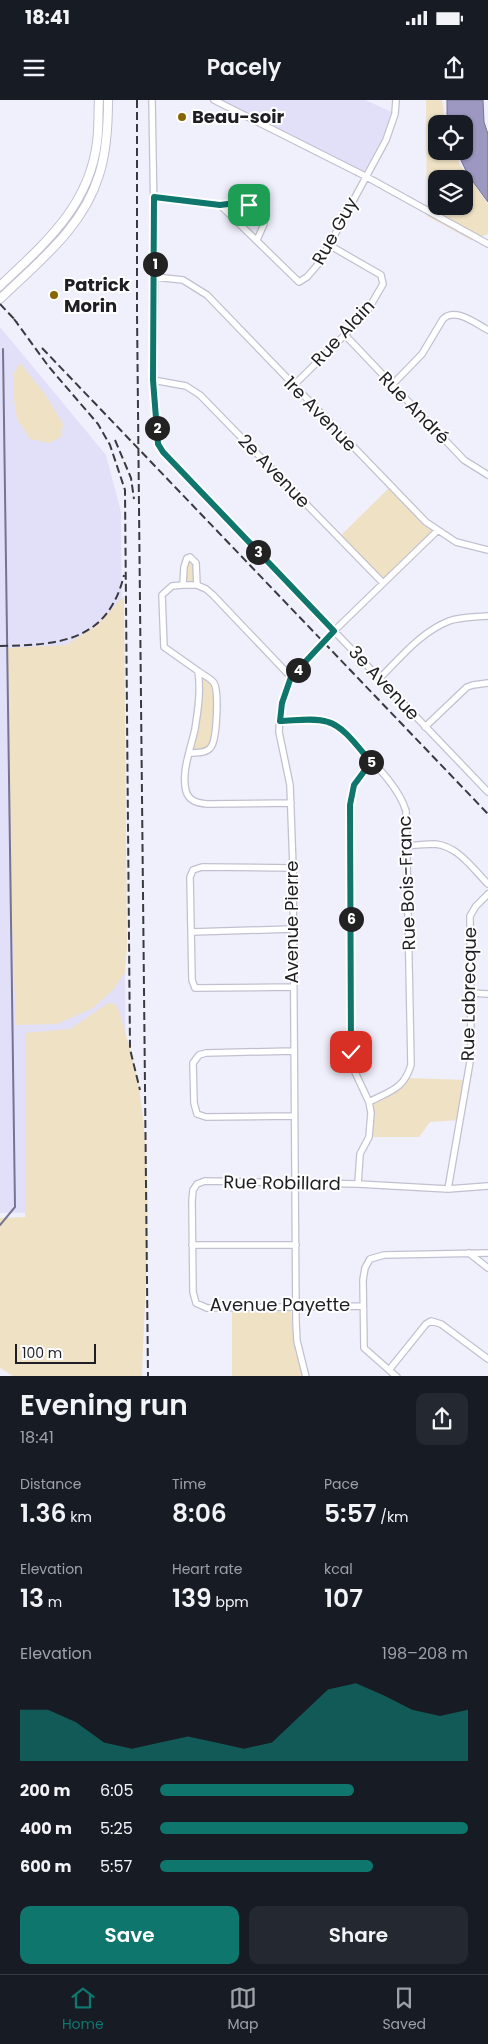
<!DOCTYPE html>
<meta charset="utf-8">
<style>
:root{--surface:#171b24;--page:#242831;--text:#f1f3f6;--muted:#9ea1a6;--line:#363941;--accent:#0f766e}
body{margin:0;font-family:Poppins,sans-serif;background:var(--page);color:var(--text);height:100vh;display:flex;flex-direction:column;font-size:19px;white-space:nowrap}
*{box-sizing:border-box;margin:0}
p{font-size:16px;color:var(--muted)}
.icon{flex:none;width:28px;height:28px;fill:none;stroke:currentColor;stroke-width:2;stroke-linecap:round;stroke-linejoin:round}
.map{position:relative;height:1276px;overflow:hidden}
.details{display:flex;flex-direction:column;background:var(--surface);flex:1}
.details>*{flex:none}
.fabs{position:absolute;left:428px;top:15px;display:grid;gap:10px}
.fabs a{display:grid;place-items:center;width:45px;height:45px;border-radius:10px;background:var(--surface);box-shadow:0 1px 4px #0004;font-size:25px}
.scale{position:absolute;left:15px;bottom:12px;width:81px;box-sizing:border-box;padding-left:5px;border:2px solid #1e1e24;border-top:0;font-size:14px;line-height:18px;white-space:nowrap;color:#1e1e24;-webkit-text-stroke:4px #fff;paint-order:stroke}
.pin{position:absolute;display:grid;place-items:center;width:42px;height:42px;color:#fff;margin:-21px;border-radius:10px;box-shadow:0 2px 8px #0006}
.km{position:absolute;width:25px;height:25px;margin:-12px;border-radius:50%;background:#222;color:#fff;font-size:14px;line-height:25px;text-align:center}
.round{display:grid;place-items:center;flex:none;width:52px;height:52px;border-radius:10px;background:var(--page)}
.headline{display:flex;align-items:center;justify-content:space-between;height:85px;padding:0 20px}
h1{font-size:28px;font-weight:600;line-height:38px}
.figures{display:grid;grid-template-columns:repeat(3,1fr);gap:8px;height:85px;padding:5px 20px}
.figures div{display:grid;align-content:center}
.figures b{font-size:25px;font-weight:600}
.figures small{font-size:14px;font-weight:400}
.figures p{font-size:14px}
.chart{height:140px;padding:10px 20px}
.chart p{display:flex;justify-content:space-between}
.chart svg{width:100%;height:90px;margin-top:5px;fill:var(--accent);opacity:.7}
.cta{display:flex;gap:10px;margin-top:auto;padding:10px 20px}
.cta a{flex:1;height:58px;border-radius:10px;background:var(--accent);color:#fff;font-size:20px;font-weight:600;line-height:58px;text-align:center}
.cta a+a{background:var(--page);color:var(--text)}
ul{padding:0 20px;list-style:none;font-size:16px}
li{display:grid;grid-template-columns:80px 60px 1fr;align-items:center;height:38px}
li i{height:12px;border-radius:6px;background:var(--accent)}
.status{display:flex;justify-content:space-between;align-items:center;height:35px;padding:0 25px;background:var(--surface);direction:ltr}
.status svg{height:14px;fill:currentColor}
header{display:flex;justify-content:space-between;align-items:center;height:65px;padding:0 20px;background:var(--surface);font-size:22px;font-weight:600}
.tab-bar{display:flex;justify-content:space-around;align-items:center;height:70px;border-top:1px solid var(--line);background:var(--surface);font-size:14px;color:var(--muted)}
.tab-bar a{display:grid;justify-items:center;gap:2px}
.tab-bar .selected{color:var(--accent)}
.map>svg:first-child{display:block}
.built{fill:#e2e0f9}
.green{fill:#eee1c4;fill-rule:evenodd}
.water{fill:#9c98c2;stroke:#767393}
.lines{fill:none;stroke-linecap:round;stroke-linejoin:round}
.stream{stroke:#767393;stroke-width:2}
.minor-casing{stroke:#c1c0d1;stroke-width:8}
.secondary-casing{stroke:#c1c0d1;stroke-width:10}
.minor{stroke:#fff;stroke-width:5.5}
.secondary{stroke:#fff;stroke-width:8}
.rail{stroke:#393940;stroke-width:2;stroke-dasharray:8 4;stroke-linecap:butt}
.route-casing{stroke:#fff;stroke-width:10}
.route{stroke:#0f766e;stroke-width:6}
.poi-dot{fill:#876702;stroke:#fff;stroke-width:2}
.labels{text-anchor:middle;stroke-width:4;stroke-linejoin:round;paint-order:stroke}
.poi-label{font-size:18px;font-weight:bold;fill:#1e1e24;stroke:#fff;text-anchor:start}
.street-label{font-size:18px;fill:#1e1e24;stroke:#fff}
</style>
<div class="status"><b>18:41</b><svg viewBox="0 0 49 12"><path d="M0 12V9h3v3zM5 12V6h3v6zM10 12V3h3v9zM15 12V0h3v12zM26 1h20v11H26zM47 4h2v5h-2z"/></svg></div>
<header><svg class="icon" aria-label="menu" viewBox="0 0 24 24"><path d="M4 6h16M4 12h16M4 18h16"/></svg>Pacely<svg class="icon" aria-label="share" viewBox="0 0 24 24"><path d="M12 15V3M7 8l5-5 5 5M5 13v7h14v-7"/></svg></header>
<div class="map">
<svg width="488" height="1277" viewBox="0 0 488 1277">
<rect width="100%" height="100%" fill="#f0effc"/>
<path class="built" d="M222 0H365L392 12 387 29 363 73Z
M0 227 106 355 121 412 127 1112 0 1113Z"/>
<path class="green" d="M426 0H442L446 24H436V51H455L460 65 488 104V134L471 140 427 116ZM436 79H464V106H436Z
M20 263 45 294 63 324 61 337 49 343 30 339 17 319 13 293 14 273Z
M391 386 437 431 383 483 336 440Z
M187 458 194 459 197 485H183Z
M124 496 127 847 125 872 114 889 93 908 57 924 16 925 11 798 7 548 66 545 96 526Z
M198 571 215 584V639L209 649 189 653Z
M108 903 115 904 119 911C126 936 135 962 139 988 154 1083 145 1181 142 1276H13L0 1268V1118L25 1117V933L70 929Z
M407 978 467 980 460 1020 430 1022 419 1037H369V1002Z
M291 1211 295 1250 302 1276H232V1212Z"/>
<path class="water" d="M447 0H483L484 22 488 34V102L468 75 458 54 457 51H464V24H450L447 14Z"/>
<g class="lines">
<path class="stream" d="M0 1125 15 1107 3 249"/>
<g class="minor-casing">
<path id="minor" d="M152 0 155 177 153 280 158 344 163 352 488 692
M214 0 365 76 488 144
M154 97 220 105 299 182 307 177 320 162 386 40 395 14 396 0
M220 105C232 104 251 101 260 112 262 115 263 121 264 124L257 140
M155 177 183 180 207 195 426 422 456 442 488 450
M345 235 464 360 488 375
M153 280 186 286 200 295 383 483
M392 285 422 254 443 219C455 207 475 223 488 230
M293 286 365 215 383 184 381 175 329 145
M183 485 172 486 162 495 164 547 198 571C201 591 198 610 195 629 191 648 181 672 186 691 189 701 197 703 207 704L291 703
M197 485H183L184 467 187 458 190 457 196 463 197 485 206 489 213 495 291 577
M380 578C401 557 421 532 449 521 461 517 476 517 488 516
M279 621 321 620 329 622 343 631C364 655 397 681 406 711L411 965C404 989 390 991 369 1002
M425 627 467 587 473 585 488 583
M189 653C197 653 207 653 211 647 217 639 219 591 214 583 211 578 203 575 198 571
M407 746C416 745 426 744 435 744 458 746 473 769 488 784
M293 768 202 767 193 770 190 777 192 880 195 888 293 887
M191 832 292 829
M471 893 488 894
M293 951 206 953 199 955 193 963 194 1003 197 1014 206 1017 294 1016
M358 1084 360 1054 369 1037 371 1013 369 1002 354 970 351 952 350 705 354 685 371 662
M448 1089 471 956 470 816 476 806 488 794
M192 1145H296
M469 1153 488 1168
M363 1206 207 1208 196 1203 193 1192 192 1101 193 1090 197 1084 205 1081 358 1084 448 1089 488 1086
M389 1270 426 1224 431 1221 441 1224 488 1259
M306 1277 297 1241 296 1222 293 768 290 685 279 632 280 613 291 577 334 531 437 431
M397 1277 364 1248 363 1180 365 1168 370 1159 384 1155 488 1153"/>
</g>
<g class="secondary-casing">
<path id="secondary" d="M0 186C44 144 89 107 97 42 99 29 98 14 99 0
M0 199C38 162 83 128 99 75 107 51 108 25 108 0"/>
</g>
<use href="#minor" class="minor"/>
<use href="#secondary" class="secondary"/>
<path class="rail" d="M137 0V213L148 1277
M0 204 17 222
M14 219 49 267 98 324 110 345 125 390 130 949 140 990
M42 248 488 714
M115 340 131 378 134 399
M0 546C58 545 108 542 124 475"/>
</g>
<g class="lines">
<g class="route-casing">
<path id="route" d="M249 105 236 103 220 105 154 97 153 280 158 344 163 352 334 531 291 577 282 603 280 621C294 621 313 617 328 622 345 627 359 649 371 662L354 685 350 705 351 952"/>
</g>
<use href="#route" class="route"/>
</g>
<g class="poi-dot">
<circle cx="182" cy="17" r="5"/>
<circle cx="54" cy="195" r="5"/>
</g>
<g class="labels">
<g class="poi-label">
<text x="192" y="23">Beau-soir</text>
<text x="64" y="191">Patrick<tspan x="64" dy="21">Morin</tspan></text>
</g>
<g class="street-label">
<text transform="translate(335 131) rotate(-61)" y="6">Rue Guy</text>
<text transform="translate(343 233) rotate(-47)" y="6">Rue Alain</text>
<text transform="translate(414 308) rotate(46)" y="6">Rue André</text>
<text transform="translate(320 314) rotate(46)" y="6">1re Avenue</text>
<text transform="translate(274 371) rotate(46)" y="6">2e Avenue</text>
<text transform="translate(384 583) rotate(47)" y="6">3e Avenue</text>
<text transform="translate(407 783) rotate(-92)" y="6">Rue Bois-Franc</text>
<text transform="translate(292 822) rotate(-90)" y="6">Avenue Pierre</text>
<text transform="translate(469 894) rotate(-89)" y="6">Rue Labrecque</text>
<text transform="translate(282 1083) rotate(1)" y="6">Rue Robillard</text>
<text x="280" y="1211">Avenue Payette</text>
</g>
</g>
</svg>
<div class="fabs">
<a><svg class="icon" aria-label="locate" viewBox="0 0 24 24"><circle cx="12" cy="12" r="6"/><path d="M12 2v4M12 18v4M2 12h4M18 12h4"/></svg></a>
<a><svg class="icon" aria-label="layers" viewBox="0 0 24 24"><path d="M12 4l9 5-9 5-9-5zM3 14l9 5 9-5"/></svg></a>
</div>
<div class="scale">100 m</div>
<div class="pin" style="left:249px;top:105px;background:#1e9e55"><svg class="icon" aria-label="arrive" viewBox="0 0 24 24"><path d="M6 21V4h12l-3 4 3 4H6"/></svg></div>
<div class="pin" style="left:351px;top:952px;background:#d93025"><svg class="icon" aria-label="check" viewBox="0 0 24 24"><path d="M5 12l5 5 9-10"/></svg></div>
<b class="km" style="left:155px;top:164px">1</b>
<b class="km" style="left:157px;top:328px">2</b>
<b class="km" style="left:258px;top:452px">3</b>
<b class="km" style="left:298px;top:570px">4</b>
<b class="km" style="left:371px;top:662px">5</b>
<b class="km" style="left:351px;top:819px">6</b>
</div>
<section class="details">
<div class="headline"><div><h1>Evening run</h1><p>18:41</p></div><a class="round"><svg class="icon" aria-label="share" viewBox="0 0 24 24"><path d="M12 15V3M7 8l5-5 5 5M5 13v7h14v-7"/></svg></a></div>
<div class="figures">
<div><p>Distance</p><b>1.36<small> km</small></b></div>
<div><p>Time</p><b>8:06</b></div>
<div><p>Pace</p><b>5:57<small> /km</small></b></div>
</div>
<div class="figures">
<div><p>Elevation</p><b>13<small> m</small></b></div>
<div><p>Heart rate</p><b>139<small> bpm</small></b></div>
<div><p>kcal</p><b>107</b></div>
</div>
<div class="chart"><p><span>Elevation</span>198–208 m</p>
<svg viewBox="0 0 160 44" preserveAspectRatio="none"><path d="M0 44V19L10 19L20 25L30 35L40 38L50 35L60 32L70 35L80 38L90 35L100 22L110 9L120 6L130 12L140 19L150 22L160 19V44z"/></svg>
</div>
<ul>
<li><b>200 m</b>6:05<i style="width:63%"></i></li>
<li><b>400 m</b>5:25<i style="width:100%"></i></li>
<li><b>600 m</b>5:57<i style="width:69%"></i></li>
</ul>
<div class="cta"><a>Save</a><a>Share</a></div>
</section>
<nav class="tab-bar">
<a class="selected"><svg class="icon" aria-label="home" viewBox="0 0 24 24"><path d="M3 11l9-7 9 7M6 9v11h12V9"/></svg>Home</a>
<a><svg class="icon" aria-label="map" viewBox="0 0 24 24"><path d="M3 6l6-2 6 2 6-2v14l-6 2-6-2-6 2zM9 4v14M15 6v14"/></svg>Map</a>
<a><svg class="icon" aria-label="saved" viewBox="0 0 24 24"><path d="M7 4h10v16l-5-4-5 4z"/></svg>Saved</a>
</nav>
